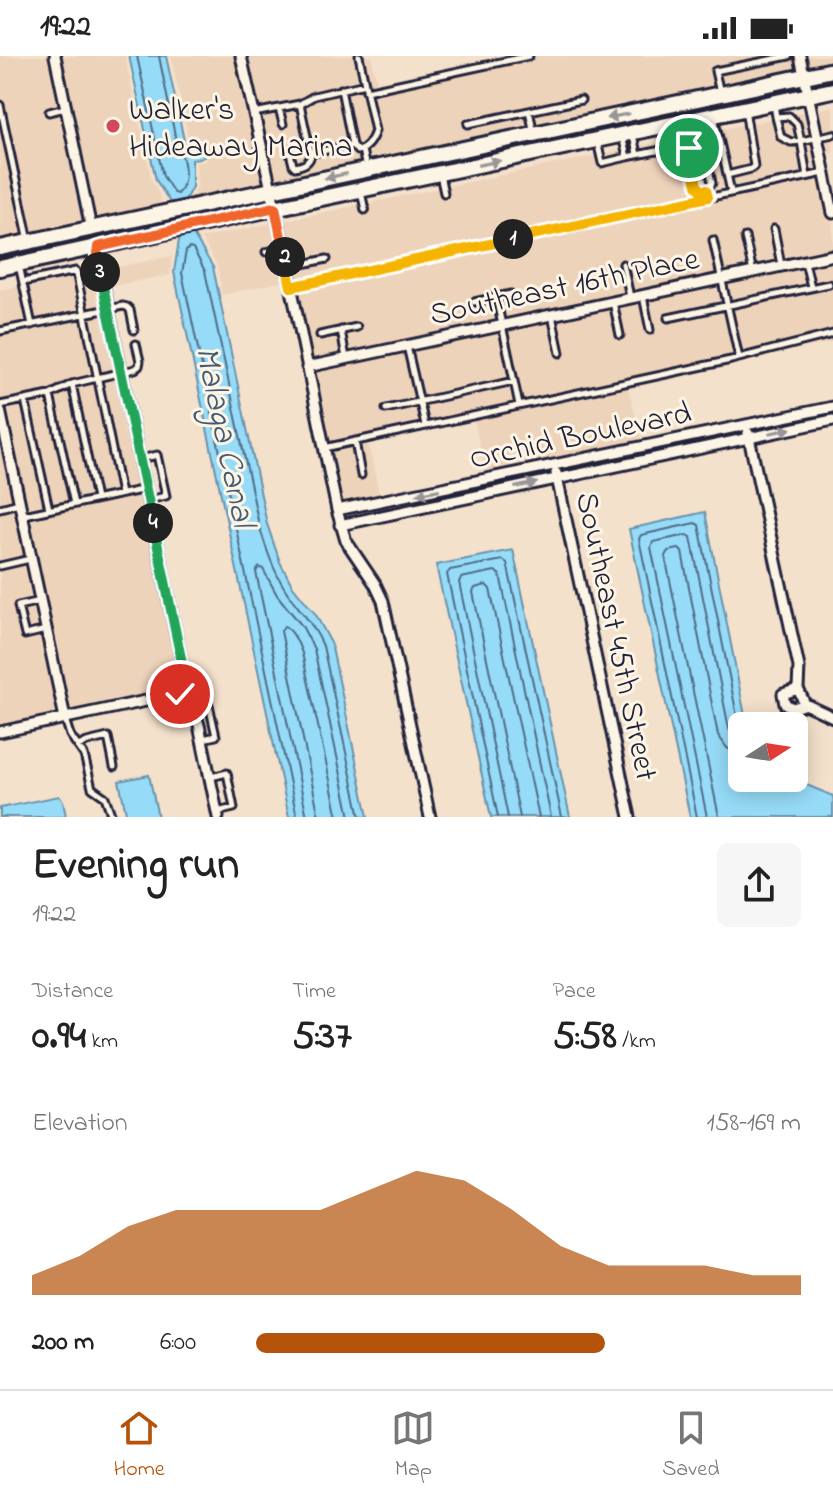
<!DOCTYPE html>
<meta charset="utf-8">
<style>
:root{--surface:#fff;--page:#f6f6f6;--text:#222;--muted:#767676;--line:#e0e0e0;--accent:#b45309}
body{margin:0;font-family:"Indie Flower",sans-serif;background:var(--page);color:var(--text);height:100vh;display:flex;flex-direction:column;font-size:30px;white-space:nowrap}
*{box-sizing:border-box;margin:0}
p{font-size:26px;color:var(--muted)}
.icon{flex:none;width:44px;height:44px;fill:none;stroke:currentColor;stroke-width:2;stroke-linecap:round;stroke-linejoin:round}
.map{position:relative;height:761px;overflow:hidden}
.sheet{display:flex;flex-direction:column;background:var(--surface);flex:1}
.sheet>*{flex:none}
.needle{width:52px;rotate:78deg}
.controls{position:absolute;left:728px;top:656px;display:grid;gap:16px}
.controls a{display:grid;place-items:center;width:80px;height:80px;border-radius:12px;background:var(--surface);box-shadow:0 4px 20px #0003;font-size:40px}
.pin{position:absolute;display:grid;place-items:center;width:68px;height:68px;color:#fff;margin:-34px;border:4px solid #fff;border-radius:50%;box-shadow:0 2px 8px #0007}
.km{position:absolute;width:40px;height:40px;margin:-20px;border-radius:50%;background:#222;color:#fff;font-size:22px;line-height:40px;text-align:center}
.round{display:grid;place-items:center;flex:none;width:84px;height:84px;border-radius:12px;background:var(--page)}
.summary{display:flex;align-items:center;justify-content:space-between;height:136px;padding:0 32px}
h1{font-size:44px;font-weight:800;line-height:60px}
.figures{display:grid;grid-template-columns:repeat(3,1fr);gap:12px;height:136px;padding:8px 32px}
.figures div{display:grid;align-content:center}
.figures b{font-size:40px;font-weight:800}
.figures small{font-size:22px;font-weight:400}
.figures p{font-size:22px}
.chart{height:224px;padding:16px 32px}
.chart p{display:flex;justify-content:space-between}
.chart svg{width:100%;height:144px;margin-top:8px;fill:var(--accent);opacity:.7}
ul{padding:0 32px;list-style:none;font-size:26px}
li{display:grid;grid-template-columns:128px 96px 1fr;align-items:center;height:60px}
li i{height:20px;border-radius:10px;background:var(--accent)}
.status{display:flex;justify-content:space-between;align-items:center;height:56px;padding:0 40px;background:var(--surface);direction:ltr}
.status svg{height:22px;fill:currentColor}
.dock{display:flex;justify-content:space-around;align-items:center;height:112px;border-top:2px solid var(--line);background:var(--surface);font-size:22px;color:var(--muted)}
.dock a{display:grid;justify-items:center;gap:4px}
.dock .selected{color:var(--accent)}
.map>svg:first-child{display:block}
.built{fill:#eed3bb}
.water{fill:#96dcf8;stroke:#6892ac;stroke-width:2}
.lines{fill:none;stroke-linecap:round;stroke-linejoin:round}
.shore{stroke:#506c87;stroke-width:2}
.service-casing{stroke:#22223b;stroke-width:11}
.minor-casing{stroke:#22223b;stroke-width:15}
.primary-casing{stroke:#22223b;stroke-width:20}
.service{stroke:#fcf5e5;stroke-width:5}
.minor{stroke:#fcf5e5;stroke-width:9}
.primary{stroke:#fcf5e5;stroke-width:14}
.oneway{fill:#9a9698}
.split-1-casing{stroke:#fff;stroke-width:16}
.split-2-casing{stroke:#fff;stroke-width:16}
.split-3-casing{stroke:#fff;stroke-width:16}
.split-4-casing{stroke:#fff;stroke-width:16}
.split-5-casing{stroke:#fff;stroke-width:16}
.split-1{stroke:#f5b400;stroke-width:10}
.split-2{stroke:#f5b400;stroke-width:10}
.split-3{stroke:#f0652b;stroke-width:10}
.split-4{stroke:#22a559;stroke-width:10}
.split-5{stroke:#22a559;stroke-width:10}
.poi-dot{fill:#d1495b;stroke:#fcf5e5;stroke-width:3}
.labels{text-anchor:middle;stroke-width:6;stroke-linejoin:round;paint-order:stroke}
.poi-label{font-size:32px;fill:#22223b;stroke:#fcf5e5;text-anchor:start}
.street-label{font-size:32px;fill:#22223b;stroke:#fcf5e5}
.water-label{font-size:34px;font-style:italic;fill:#455a74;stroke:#fcf5e5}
</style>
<div class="status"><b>19:22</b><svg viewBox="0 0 49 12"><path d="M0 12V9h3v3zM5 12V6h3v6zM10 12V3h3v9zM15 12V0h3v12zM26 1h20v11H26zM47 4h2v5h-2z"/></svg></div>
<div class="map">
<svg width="833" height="761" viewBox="0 0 833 761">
<rect width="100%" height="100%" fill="#f4e1cc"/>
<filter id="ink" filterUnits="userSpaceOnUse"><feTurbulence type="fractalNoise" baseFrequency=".0125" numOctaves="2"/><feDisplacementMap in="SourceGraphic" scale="16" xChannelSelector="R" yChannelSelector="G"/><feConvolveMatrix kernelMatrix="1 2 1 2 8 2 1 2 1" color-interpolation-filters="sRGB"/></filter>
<g filter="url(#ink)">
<path class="built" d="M0 0H125L152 125 159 137 162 152 0 185Z
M171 0H371L378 31 509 0H833V8L192 146 191 142 197 131 196 107 206 105 208 100 206 93 194 94 189 86Z
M833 50V96L818 99 833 170V286L627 328 646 401 491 439 474 364 368 387 384 459 346 469 338 442 289 224 222 239 217 210 201 182Z
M172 200 170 219 102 232 191 640 0 681V234Z"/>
<path class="water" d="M129 0H166L185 89 191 98 203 95 204 101 192 104V131L186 142 194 180 213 211 267 468 280 506 292 529 316 559 331 587 368 761H289L174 216 179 184 171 148 156 124Z
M705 456 747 670H742V722H790L833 740V761H690L629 473Z
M513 494 570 761H491L436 509Z
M149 719 158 761H127L119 725Z
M59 740 63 745 66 761H0V752Z"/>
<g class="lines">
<path class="shore" d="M137 0 163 120 174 137 177 138C189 126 186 104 177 90L159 0
M297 761 182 217 186 195 189 192 193 193 205 215 259 469C266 492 273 515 287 536 299 554 314 568 323 590L360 761
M307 761 256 516 259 511 263 513 277 539 302 570 314 593 350 761
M319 761 281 575 284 570C293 574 298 587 302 597L338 761
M498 761 447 518 450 514 503 504 507 507 562 761
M508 761 459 526 461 522 495 515 500 519 551 761
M520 761 473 536 475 532 486 529 490 533 539 761
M697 761 639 483 641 479 695 467 699 469 739 670 742 675
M707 761 651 491 653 486 687 479 691 481 729 673 734 681 742 687
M719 761 665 500 668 495 679 493 682 496 718 679 727 692 742 699"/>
<g class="service-casing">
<path id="service" d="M341 33 352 89
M366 35 529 0
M720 37 715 15 789 0
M300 48 314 40 365 28
M774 48 776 61 789 60 797 68 801 85 833 78
M0 49 29 185
M279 52 283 68
M529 55 534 77
M49 56 65 52
M254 57 300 48 310 94 312 97 352 89 357 95C366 93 372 84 375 75L359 0
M714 60 731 136
M776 61 781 81 791 86 801 85 807 120
M691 67 694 81 689 92 697 129 701 134H706L712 127 704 88 701 84 694 81
M468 68 581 44
M633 78 637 99
M597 85 602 107 627 101 622 80
M289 93 293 109 295 111C305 109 309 107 312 97
M362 94 366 112
M627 101 671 92 666 71
M440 119 444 137
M727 119 751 113 754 110 745 53
M361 136 365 154
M774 173 781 209
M745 181 753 216
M713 184 739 302
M266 196 282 192
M805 206 811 231
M623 208 630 241
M19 209 32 269
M288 211 327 203
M23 226 76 215 121 438
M291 231 824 117
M643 240 650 274
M496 241 514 325
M474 246 511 238
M613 246 620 279
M552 259 560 297
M668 262 829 228
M341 274 346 302
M0 275 123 250 127 251 130 254 134 274
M320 279 357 271
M407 290 425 369
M72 328 96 443
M50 339 74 448
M25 344 49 453
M0 349 50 339 72 328 135 313 139 310 140 305 136 288
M386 353 514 325 519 349
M355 385 361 419
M324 392 731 304 833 278
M141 403 157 399 166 440 148 444
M0 452 19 447
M24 459 146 433
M0 510 30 503
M41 545 18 550 25 579 46 574
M195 652 209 649 216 680 203 683
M65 663 70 679 84 699 92 732 105 741 112 761
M78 690 87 686 108 681 114 711
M211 721 227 717 234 752 217 756"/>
</g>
<g class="minor-casing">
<path id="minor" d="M55 0 91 172
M241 0 275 151 337 454 346 485 375 528 383 545 430 761
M800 0 833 157
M98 191V204L188 636 199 669 218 761
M307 311 833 199
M0 354 65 662
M748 377 799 611 798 633 805 648
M556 417 630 761
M337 454 833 351
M340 469 833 364
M798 633 783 638 785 648 794 652 805 648 833 661
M0 676 188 636"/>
</g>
<g class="primary-casing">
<path id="primary" d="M0 192 833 14
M0 212 260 155 833 34"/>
</g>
<use href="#service" class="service"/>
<use href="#minor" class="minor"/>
<use href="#primary" class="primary"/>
</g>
<defs><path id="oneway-solid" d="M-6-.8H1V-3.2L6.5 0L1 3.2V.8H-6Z" transform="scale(2)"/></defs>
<g class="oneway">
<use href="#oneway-solid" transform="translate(618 60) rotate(168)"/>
<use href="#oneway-solid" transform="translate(489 107) rotate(-12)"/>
<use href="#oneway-solid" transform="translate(336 120) rotate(168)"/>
<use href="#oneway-solid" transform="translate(780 375) rotate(-12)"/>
<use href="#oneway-solid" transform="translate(526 429) rotate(-12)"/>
<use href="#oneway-solid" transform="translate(428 436) rotate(168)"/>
</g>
</g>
<g class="lines" filter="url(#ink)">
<g class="split-1-casing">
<path id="split-1" d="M513 183 708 141 706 134H701L697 129 689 92"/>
</g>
<g class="split-2-casing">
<path id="split-2" d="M285 201 291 231 513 183"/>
</g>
<g class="split-3-casing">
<path id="split-3" d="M100 216 97 200 98 191 275 151 285 201"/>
</g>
<g class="split-4-casing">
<path id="split-4" d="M100 216 153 467"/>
</g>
<g class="split-5-casing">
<path id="split-5" d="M153 467 188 636 180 638"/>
</g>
<use href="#split-1" class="split-1"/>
<use href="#split-2" class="split-2"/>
<use href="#split-3" class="split-3"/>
<use href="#split-4" class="split-4"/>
<use href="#split-5" class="split-5"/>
</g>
<circle class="poi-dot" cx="113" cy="70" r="8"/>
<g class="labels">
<g class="poi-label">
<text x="129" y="63">Walker's<tspan x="129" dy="37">Hideaway Marina</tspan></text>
</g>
<g class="street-label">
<text transform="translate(564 229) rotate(-12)" y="11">Southeast 16th Place</text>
<text transform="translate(580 378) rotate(-12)" y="11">Orchid Boulevard</text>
<text transform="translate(618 580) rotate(78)" y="11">Southeast 45th Street</text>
</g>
<g class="water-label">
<text transform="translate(227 380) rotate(78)" y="12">Malaga Canal</text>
</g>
</g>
</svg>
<div class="controls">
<a><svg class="needle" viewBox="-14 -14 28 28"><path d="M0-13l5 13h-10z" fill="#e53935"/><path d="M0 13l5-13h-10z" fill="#767676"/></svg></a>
</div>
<div class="pin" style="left:689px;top:92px;background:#1e9e55"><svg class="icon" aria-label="arrive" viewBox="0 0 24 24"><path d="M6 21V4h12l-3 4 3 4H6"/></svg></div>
<div class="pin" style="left:180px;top:638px;background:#d93025"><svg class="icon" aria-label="check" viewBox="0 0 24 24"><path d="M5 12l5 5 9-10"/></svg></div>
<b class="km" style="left:513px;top:183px">1</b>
<b class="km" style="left:285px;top:201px">2</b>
<b class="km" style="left:100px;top:216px">3</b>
<b class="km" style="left:153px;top:467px">4</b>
</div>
<section class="sheet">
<div class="summary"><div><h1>Evening run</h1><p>19:22</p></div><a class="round"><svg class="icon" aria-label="share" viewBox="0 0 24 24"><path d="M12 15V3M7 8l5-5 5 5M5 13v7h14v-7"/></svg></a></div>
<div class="figures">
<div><p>Distance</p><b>0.94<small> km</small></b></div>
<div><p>Time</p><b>5:37</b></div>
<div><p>Pace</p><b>5:58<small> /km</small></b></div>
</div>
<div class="chart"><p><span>Elevation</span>158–169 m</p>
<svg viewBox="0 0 160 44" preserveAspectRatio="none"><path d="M0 44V38L10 32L20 23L30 18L40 18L50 18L60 18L70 12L80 6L90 9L100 18L110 29L120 35L130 35L140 35L150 38L160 38V44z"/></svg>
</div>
<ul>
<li><b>200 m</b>6:00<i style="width:64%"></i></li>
</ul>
</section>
<nav class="dock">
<a class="selected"><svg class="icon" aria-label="home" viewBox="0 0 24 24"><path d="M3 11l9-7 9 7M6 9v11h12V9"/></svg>Home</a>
<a><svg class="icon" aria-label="map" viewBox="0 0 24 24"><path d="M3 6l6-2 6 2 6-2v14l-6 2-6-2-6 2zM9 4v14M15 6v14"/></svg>Map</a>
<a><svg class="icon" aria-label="saved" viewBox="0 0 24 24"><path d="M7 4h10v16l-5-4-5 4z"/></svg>Saved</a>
</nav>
